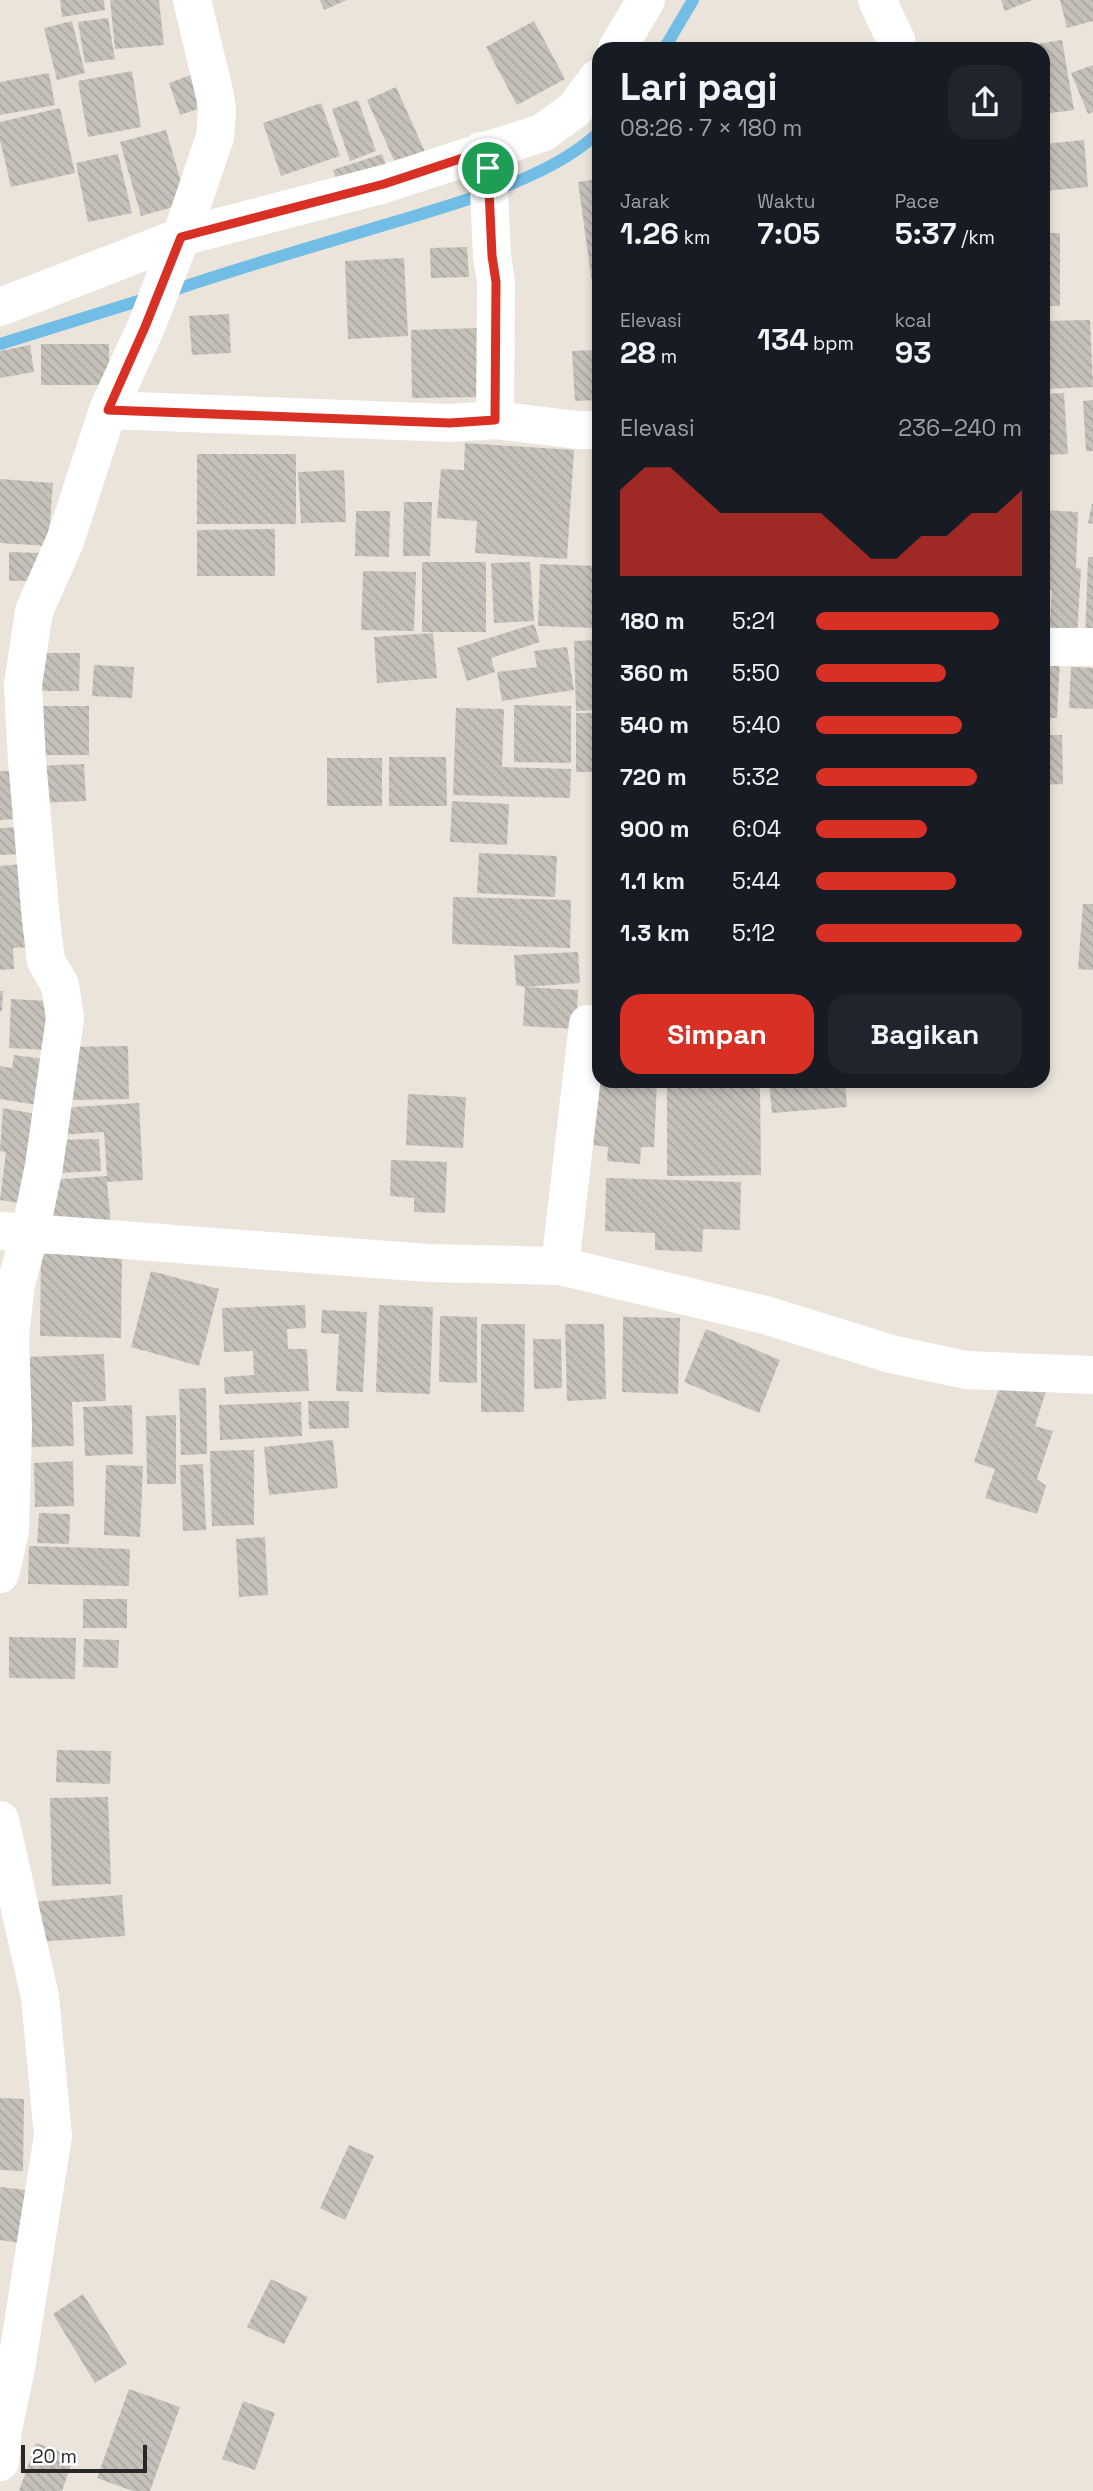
<!DOCTYPE html>
<html lang="id">
<meta charset="utf-8">
<style>
:root{--surface:#171b24;--page:#20242c;--text:#f1f3f6;--muted:#9ea1a6;--accent:#d93025}
body{margin:0;font-family:"Space Grotesk",sans-serif;background:var(--page);color:var(--text);height:100vh;display:flex;flex-direction:column;font-size:26px;white-space:nowrap}
*{box-sizing:border-box;margin:0}
p{font-size:23px;color:var(--muted)}
.icon{flex:none;width:38px;height:38px;fill:none;stroke:currentColor;stroke-width:2;stroke-linecap:round;stroke-linejoin:round}
.map{position:relative;flex:1;overflow:hidden}
.sheet{position:absolute;left:592px;top:42px;width:458px;height:1046px;display:flex;flex-direction:column;background:var(--surface);border-radius:21px;box-shadow:0 4px 10px #0003}
.sheet>*{flex:none}
.scale{position:absolute;left:21px;bottom:18px;width:126px;box-sizing:border-box;padding-left:7px;border:4px solid #282828;border-top:0;font-size:19px;line-height:24px;white-space:nowrap;color:#282828;-webkit-text-stroke:5px #fff;paint-order:stroke}
.pin{position:absolute;display:grid;place-items:center;width:60px;height:60px;color:#fff;margin:-30px;border:4px solid #fff;border-radius:50%;box-shadow:0 2px 7px #0007}
.round{display:grid;place-items:center;flex:none;width:74px;height:74px;border-radius:21px;background:var(--page)}
.head{display:flex;align-items:center;justify-content:space-between;height:119px;padding:0 28px}
h1{font-size:38px;font-weight:800;line-height:52px}
.metrics{display:grid;grid-template-columns:repeat(3,1fr);gap:10px;height:119px;padding:7px 28px}
.metrics div{display:grid;align-content:center}
.metrics b{font-size:30px;font-weight:800}
.metrics small{font-size:19px;font-weight:400}
.metrics p{font-size:19px}
.chart{height:196px;padding:14px 28px}
.chart p{display:flex;justify-content:space-between}
.chart svg{width:100%;height:126px;margin-top:7px;fill:var(--accent);opacity:.7}
.button{display:flex;gap:14px;margin-top:auto;padding:14px 28px}
.button a{flex:1;height:80px;border-radius:21px;background:var(--accent);color:#fff;font-size:28px;font-weight:800;line-height:80px;text-align:center}
.button a+a{background:var(--page);color:var(--text)}
ul{padding:0 28px;list-style:none;font-size:23px}
li{display:grid;grid-template-columns:112px 84px 1fr;align-items:center;height:52px}
li i{height:18px;border-radius:9px;background:var(--accent)}
.map>svg:first-child{display:block}
.lines{fill:none;stroke-linecap:round;stroke-linejoin:round}
.stream{stroke:#72bde6;stroke-width:12}
.building{fill:url(#building-back-hatch)}
.minor{stroke:#fff;stroke-width:38}
.route-casing{stroke:#fff;stroke-width:14}
.route{stroke:#d93025;stroke-width:9}
</style>
<div class="map">
<svg width="1093" height="2491" viewBox="0 0 1093 2491">
<defs>
<pattern id="building-back-hatch" width="6" height="6" patternUnits="userSpaceOnUse" patternTransform="scale(1.75)"><rect width="6" height="6" fill="#c5c1ba"/><path d="M-1 5l2 2M0 0l6 6M5-1l2 2" fill="none" stroke="#a9a6a0"/></pattern>
</defs>
<rect width="100%" height="100%" fill="#eae4da"/>
<g class="lines">
<path class="stream" d="M664 49 693 0
M168 292C241 267 315 246 388 224 454 204 548 180 598 133
M0 344 151 297"/>
</g>
<path class="building" d="M60 0H104L105 10 62 17Z
M110 0H159L164 45 115 49Z
M320 0H347L324 10Z
M1001 0H1032L1005 11Z
M1060 0H1093V21L1067 28Z
M108 18 115 59 85 63 78 22Z
M72 21 85 73 57 80 44 28Z
M534 21 565 79 517 105 486 47Z
M1062 40 1074 110 1043 114V49H1030V45Z
M967 42H1028V49H967Z
M1093 65V112L1088 114 1071 73Z
M132 71 141 127 88 137 78 81Z
M199 72 210 105 180 115 169 83Z
M49 73 55 105 0 115V82Z
M396 87 426 154 397 167 367 100Z
M358 100 376 151 350 161 332 109Z
M321 103 340 156 281 176 263 123Z
M60 108 75 173 11 187 0 140V122Z
M166 130 187 203 141 216 120 142Z
M1084 140 1088 187 1045 191 1043 144Z
M118 154 132 213 88 222 76 163Z
M382 154 389 174 340 191 333 170Z
M598 179V311H596L578 182Z
M1043 233H1060V306H1043Z
M467 247 469 277 431 278 430 248Z
M404 258 408 336 348 339 345 261Z
M229 314 231 353 192 355 189 316Z
M1090 320 1093 387 1043 389V321Z
M480 328 481 397 412 398 411 330Z
M41 344H109V385H41Z
M30 345 34 372 0 378V351Z
M598 350V400L575 401 572 351Z
M1064 393 1068 454 1043 455V394Z
M1093 400V451H1086L1083 401Z
M465 443 574 450 567 559 475 553 477 521 437 518 441 469 464 470Z
M197 454H296V524H197Z
M344 470 346 522 301 523 298 472Z
M0 479 53 483 48 546 0 543Z
M404 502H432L430 556H403Z
M1092 504H1093V524L1088 523Z
M1043 510 1078 512 1076 568 1081 569 1077 636 1049 634 1052 590 1043 589Z
M356 511H390L389 557 355 556Z
M275 529V576H197V530Z
M9 552 43 553V581H9Z
M1088 557H1093V641H1085Z
M422 562H486V632H422Z
M530 562 534 621 494 623 491 563Z
M540 564 598 566V628L538 626Z
M363 571 416 572 414 631 361 630Z
M534 624 540 642 491 658 495 672 467 681 457 648Z
M433 633 437 678 377 683 374 637Z
M598 640V710L576 711 574 641Z
M567 647 574 690 502 701 497 672 537 667 534 651Z
M37 653H80L79 691H37Z
M1043 659 1060 660 1057 718H1043Z
M94 665 134 667 132 698 92 696Z
M1071 667 1093 668V709L1069 708Z
M514 705 571 706V763L514 762Z
M37 706H89V755H37Z
M456 708 504 709 502 767 571 769 570 798 453 795Z
M576 713H598V772H576Z
M1043 735H1062L1063 784 1043 785Z
M389 757H446L447 806H389Z
M327 758H382V806H327Z
M84 764 86 801 37 803 35 766Z
M0 771H10L14 819 0 820Z
M452 801 509 804 507 845 450 842Z
M21 827 23 854 0 855V828Z
M479 853 557 856 555 897 477 893Z
M23 864 32 947 13 948 14 969 0 970V866Z
M453 897 571 900 570 948 452 944Z
M1083 904H1093V970L1078 969Z
M578 952 580 983 525 987 516 985 514 955Z
M525 987 578 990 576 1029 523 1026Z
M0 991H3L2 1011H0Z
M11 999 48 1001 45 1050 9 1048Z
M128 1046 129 1099 69 1100 68 1047Z
M14 1055 44 1059 37 1105 0 1099V1066L12 1068Z
M598 1082H657L654 1147H641L640 1164 607 1161 608 1147 592 1145Z
M667 1082H760L761 1175 667 1176Z
M769 1082H845L847 1107 772 1113Z
M408 1094 466 1097 463 1148 406 1145Z
M139 1103 143 1180 107 1182 111 1226 52 1218 49 1180 107 1176 104 1132 59 1135 58 1108Z
M3 1108 41 1115 27 1204 0 1200 6 1152 0 1151Z
M99 1139 101 1171 57 1173 55 1140Z
M391 1160 447 1162 445 1213 414 1212V1198L390 1196Z
M606 1178 741 1182 740 1230 703 1229 702 1252 655 1250V1233L605 1231Z
M41 1254H122L121 1338 40 1336Z
M151 1271 219 1289 199 1366 131 1347Z
M305 1305 306 1328 287 1329 288 1349H307L309 1391 225 1394 224 1377 254 1375 253 1351 224 1352 222 1308Z
M379 1305 433 1307 430 1394 376 1392Z
M322 1310 367 1312 363 1392 336 1391 339 1334 321 1333Z
M440 1316 477 1317V1383L439 1382Z
M623 1317 680 1318 678 1394 622 1392Z
M481 1324H525L524 1412H481Z
M565 1324H604L606 1399 567 1401Z
M706 1329 780 1360 759 1413 684 1382Z
M533 1339H561L562 1388 534 1389Z
M104 1354 106 1401 72 1402 74 1446 30 1447 26 1357Z
M1003 1377 1046 1391 1035 1426 1053 1431 1037 1479 1046 1486 1037 1514 985 1498 995 1469 974 1462Z
M206 1388 207 1454 181 1455 179 1389Z
M308 1401H349V1428L309 1429Z
M301 1402 302 1436 220 1440 219 1405Z
M132 1405 133 1454 85 1456 83 1407Z
M176 1415V1484H147L146 1416Z
M333 1440 338 1488 269 1495 264 1447Z
M254 1450V1525L212 1526 210 1451Z
M73 1461 74 1506 35 1507 34 1463Z
M203 1464 206 1530 183 1531 180 1465Z
M106 1465 143 1466 140 1537 104 1535Z
M39 1513 70 1514 69 1544 37 1543Z
M265 1537 268 1595 239 1597 236 1539Z
M29 1546 130 1549 129 1586 28 1584Z
M83 1599H127V1628H83Z
M9 1637 76 1638 75 1679 9 1678Z
M84 1639 119 1640 118 1668 83 1667Z
M57 1750 111 1751 110 1784 56 1782Z
M108 1797 111 1884 52 1886 50 1798Z
M122 1895 125 1936 35 1942 33 1902Z
M0 2098 24 2099 23 2171 0 2170Z
M349 2145 374 2156 345 2220 320 2208Z
M0 2187 26 2190 20 2243 0 2240Z
M271 2279 308 2297 284 2344 247 2327Z
M83 2294 127 2364 95 2383 53 2314Z
M129 2389 180 2407 150 2491H133L97 2478Z
M243 2401 275 2413 255 2470 222 2459Z
M36 2443 74 2457 62 2491H19Z"/>
<g class="lines">
<path class="minor" d="M192 0 215 96 217 111 215 137 181 237 146 327 108 410 65 541 34 611 23 685 27 760 41 920 46 961 60 985 65 1018 44 1166 30 1233 428 1263 560 1266 765 1315 891 1354 966 1370 1093 1375
M877 0 896 40 897 49
M617 49 646 0
M481 151 488 168 492 256 496 282 495 420
M0 307 181 237 384 184 542 133 574 110 598 78
M108 410 450 423 495 420 577 430H598
M1043 647H1093
M0 1231 30 1233 16 1284 10 1335 13 1428 10 1531 0 1574
M560 1266 588 1024
M0 1820 40 1997 53 2136 16 2368 3 2429 0 2462"/>
</g>
<g class="lines">
<g class="route-casing">
<path id="route" d="M481 152 488 168 492 256 496 282 495 420 450 423 108 410 145 327 181 237 384 184Z"/>
</g>
<use href="#route" class="route"/>
</g>
</svg>
<div class="scale">20 m</div>
<div class="pin" style="left:488px;top:168px;background:#1e9e55"><svg class="icon" aria-label="arrive" viewBox="0 0 24 24"><path d="M6 21V4h12l-3 4 3 4H6"/></svg></div>
<section class="sheet">
<div class="head"><div><h1>Lari pagi</h1><p>08:26 · 7 × 180 m</p></div><a class="round"><svg class="icon" aria-label="share" viewBox="0 0 24 24"><path d="M12 15V3M7 8l5-5 5 5M5 13v7h14v-7"/></svg></a></div>
<div class="metrics">
<div><p>Jarak</p><b>1.26<small> km</small></b></div>
<div><p>Waktu</p><b>7:05</b></div>
<div><p>Pace</p><b>5:37<small> /km</small></b></div>
</div>
<div class="metrics">
<div><p>Elevasi</p><b>28<small> m</small></b></div>
<div><b>134<small> bpm</small></b></div>
<div><p>kcal</p><b>93</b></div>
</div>
<div class="chart"><p><span>Elevasi</span>236–240 m</p>
<svg viewBox="0 0 160 44" preserveAspectRatio="none"><path d="M0 44V14L10 6L20 6L30 14L40 22L50 22L60 22L70 22L80 22L90 30L100 38L110 38L120 30L130 30L140 22L150 22L160 14V44z"/></svg>
</div>
<ul>
<li><b>180 m</b>5:21<i style="width:89%"></i></li>
<li><b>360 m</b>5:50<i style="width:63%"></i></li>
<li><b>540 m</b>5:40<i style="width:71%"></i></li>
<li><b>720 m</b>5:32<i style="width:78%"></i></li>
<li><b>900 m</b>6:04<i style="width:54%"></i></li>
<li><b>1.1 km</b>5:44<i style="width:68%"></i></li>
<li><b>1.3 km</b>5:12<i style="width:100%"></i></li>
</ul>
<div class="button"><a>Simpan</a><a>Bagikan</a></div>
</section>
</div>
